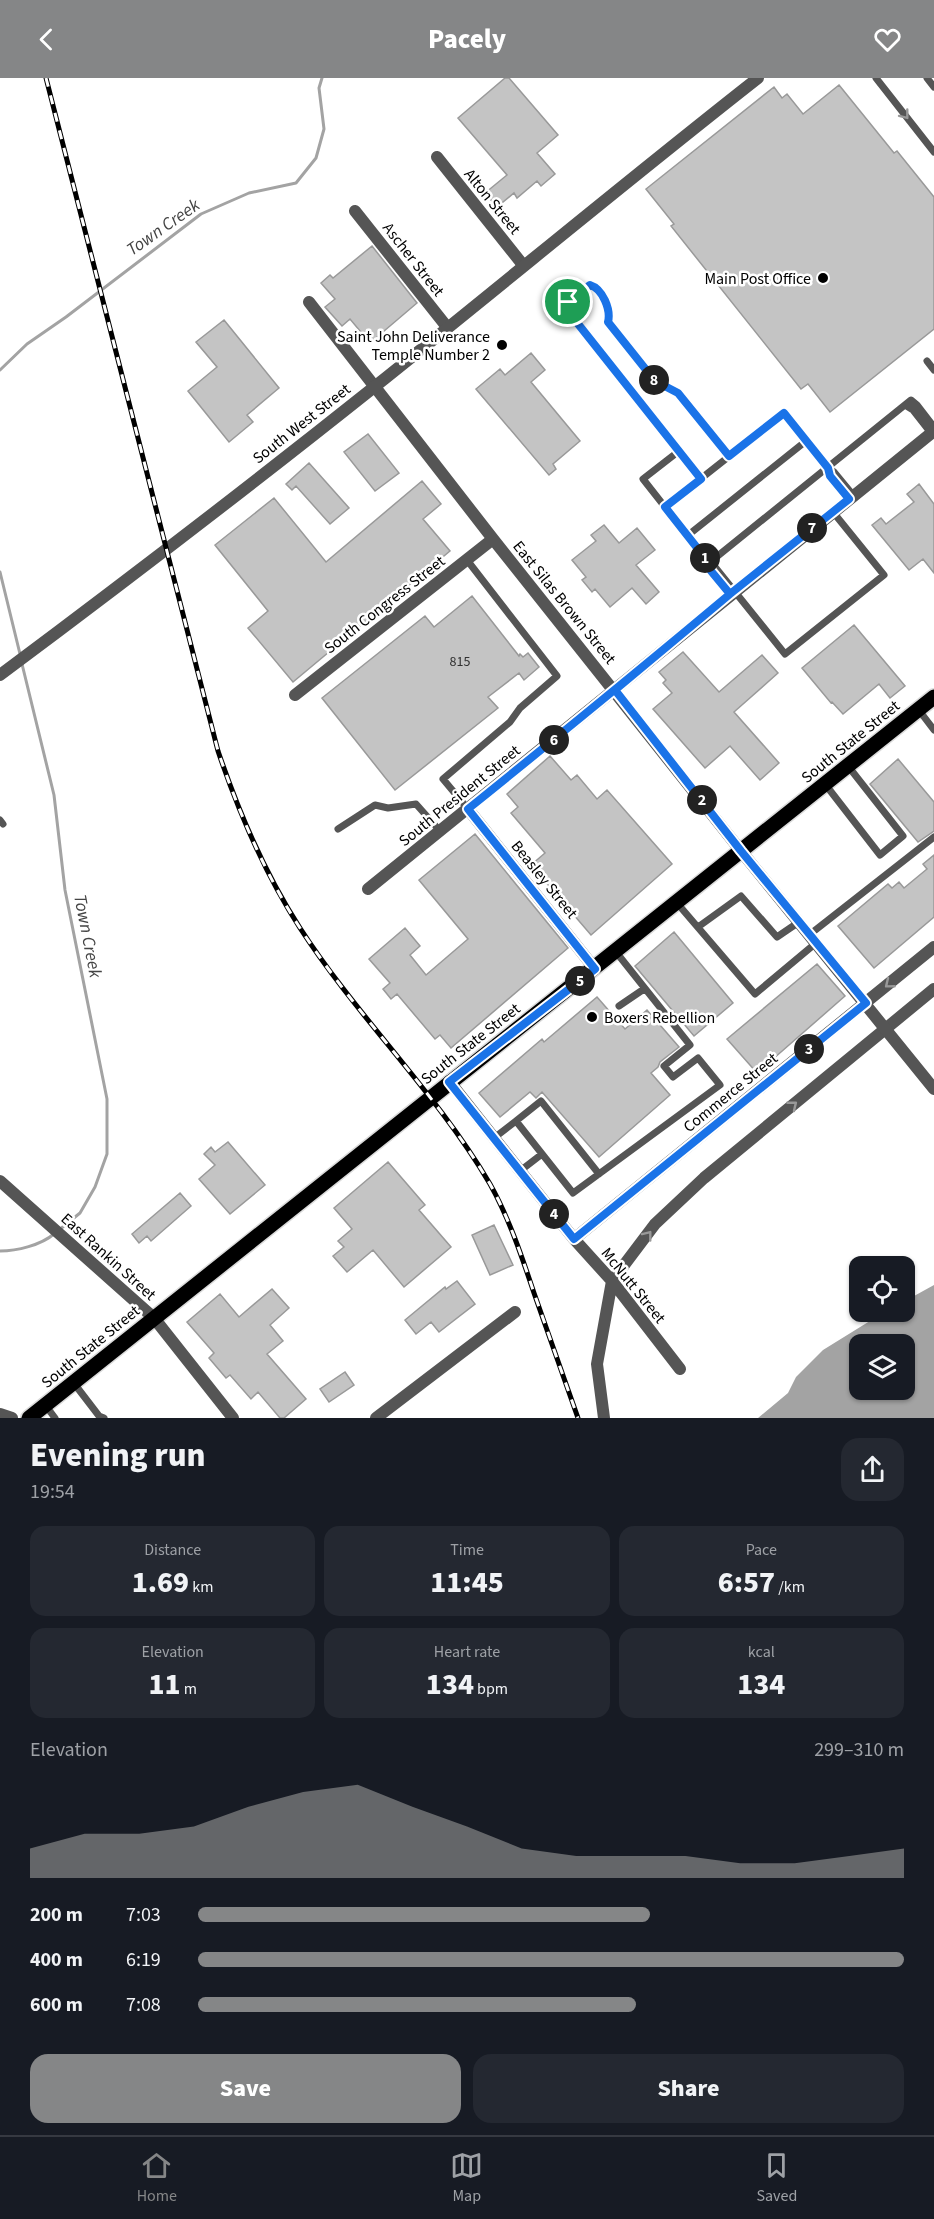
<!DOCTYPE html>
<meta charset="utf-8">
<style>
:root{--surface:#171b24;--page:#242831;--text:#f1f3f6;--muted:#9ea1a6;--line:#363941;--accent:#858687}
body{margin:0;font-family:"Source Sans 3",sans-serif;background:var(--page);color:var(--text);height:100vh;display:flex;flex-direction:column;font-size:22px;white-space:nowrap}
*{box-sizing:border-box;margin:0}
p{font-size:20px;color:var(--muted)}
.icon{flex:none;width:33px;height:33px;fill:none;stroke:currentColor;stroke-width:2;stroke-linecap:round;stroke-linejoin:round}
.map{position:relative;height:1340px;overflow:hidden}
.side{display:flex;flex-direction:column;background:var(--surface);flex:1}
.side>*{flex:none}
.buttons{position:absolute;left:849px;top:1178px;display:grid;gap:12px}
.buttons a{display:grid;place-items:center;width:66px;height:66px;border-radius:12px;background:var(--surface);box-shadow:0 2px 4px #0004;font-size:30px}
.pin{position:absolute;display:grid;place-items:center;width:51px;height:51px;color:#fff;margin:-26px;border:3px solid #fff;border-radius:50%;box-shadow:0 2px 6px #0007}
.km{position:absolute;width:30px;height:30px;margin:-15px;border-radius:50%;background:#222;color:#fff;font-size:16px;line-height:30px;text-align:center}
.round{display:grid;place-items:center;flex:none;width:63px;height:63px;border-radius:18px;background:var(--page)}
.head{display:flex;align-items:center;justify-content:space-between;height:102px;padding:0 30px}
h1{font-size:33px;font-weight:800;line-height:45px}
.metrics{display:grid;grid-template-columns:repeat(3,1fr);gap:9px;height:102px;padding:6px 30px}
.metrics div{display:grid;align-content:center;border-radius:15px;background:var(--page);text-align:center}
.metrics b{font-size:30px;font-weight:800}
.metrics small{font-size:16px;font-weight:400}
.metrics p{font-size:16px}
.chart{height:168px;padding:12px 30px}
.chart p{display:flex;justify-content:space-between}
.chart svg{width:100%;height:108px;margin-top:6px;fill:var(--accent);opacity:.7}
.primary-button{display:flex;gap:12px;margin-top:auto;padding:12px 30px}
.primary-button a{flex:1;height:69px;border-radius:18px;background:var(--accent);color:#fff;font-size:24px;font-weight:800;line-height:69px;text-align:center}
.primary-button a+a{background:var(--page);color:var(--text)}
ul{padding:0 30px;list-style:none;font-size:20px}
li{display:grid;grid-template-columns:96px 72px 1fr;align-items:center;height:45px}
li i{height:15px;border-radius:8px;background:var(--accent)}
header{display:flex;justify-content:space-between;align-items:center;height:78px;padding:0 30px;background:var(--accent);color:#fff;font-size:27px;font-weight:800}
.tabs{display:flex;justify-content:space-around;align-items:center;height:84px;border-top:2px solid var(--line);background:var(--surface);font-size:16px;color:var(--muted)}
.tabs a{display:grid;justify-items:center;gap:3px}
.tabs .on{color:var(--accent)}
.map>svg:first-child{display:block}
.water{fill:#a3a3a3;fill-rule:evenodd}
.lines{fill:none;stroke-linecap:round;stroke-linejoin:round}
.stream{stroke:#a3a3a3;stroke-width:3}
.building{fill:#c4c4c4;stroke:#999;stroke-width:1.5}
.primary-casing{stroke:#dbdbdb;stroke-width:18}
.service{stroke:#555;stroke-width:7}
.minor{stroke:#555;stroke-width:12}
.tertiary{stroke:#555;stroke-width:12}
.primary{stroke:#000;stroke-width:15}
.rail-casing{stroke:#000;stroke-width:5}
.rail{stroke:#fff;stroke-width:3;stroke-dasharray:9;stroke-linecap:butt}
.oneway{stroke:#999}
.route-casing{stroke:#fff;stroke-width:12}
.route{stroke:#1a73e8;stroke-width:8}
.poi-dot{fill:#000;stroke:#fff;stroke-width:2}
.labels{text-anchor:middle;stroke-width:5;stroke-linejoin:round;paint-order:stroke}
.number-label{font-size:14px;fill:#313131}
.street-label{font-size:16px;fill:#000;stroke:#fff}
.poi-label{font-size:16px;fill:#000;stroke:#fff;text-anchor:end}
.water-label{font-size:18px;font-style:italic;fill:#444;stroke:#fff}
</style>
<header><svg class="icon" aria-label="back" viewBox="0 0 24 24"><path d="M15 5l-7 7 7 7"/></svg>Pacely<svg class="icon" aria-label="heart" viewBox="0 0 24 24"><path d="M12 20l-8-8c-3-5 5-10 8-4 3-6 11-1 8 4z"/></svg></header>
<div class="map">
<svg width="934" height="1340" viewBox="0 0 934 1340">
<rect width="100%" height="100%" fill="#fff"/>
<path class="water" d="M934 1207V1340H758L788 1315 796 1299 823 1272 886 1233H904L905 1223ZM860 1266H904V1311H860Z"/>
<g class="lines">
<path class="stream" d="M0 292 27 266 66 239 201 136 249 115 296 105 316 80 324 51 319 10 322 0
M0 494 20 576
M22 586 54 717 65 812 107 1021V1076L95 1109 80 1135 59 1152
M0 1173C17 1173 41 1167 54 1156"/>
</g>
<path class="building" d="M505 0H509L558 57 537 75 555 96 541 108 537 103 517 120 514 115 497 129 485 115 507 97 458 40Z
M839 7 894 75 897 73 934 119V251L830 334 808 306 801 311 671 148 674 146 646 111 774 9 782 20 787 16 803 36Z
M372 168 417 225 370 265 350 241 342 248 325 229 335 221 321 205 330 197 333 200Z
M224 242 279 310 247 337 253 344 229 364 188 313 217 289 196 264Z
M531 275 545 292 531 304 580 363 553 386 556 391 549 397 476 311 500 291 505 297Z
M368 356 399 395 375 413 344 374Z
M309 385 349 430 330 446 296 408 292 412 286 406Z
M422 403 441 426 423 441 450 473 293 604 248 550 268 533 215 467 274 420 326 484Z
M919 406 934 426V495L923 481 909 492 872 447 881 440 886 446 914 424 907 416Z
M604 447 619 465 637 450 655 472 636 487 659 514 646 526 632 510 610 529 595 511 592 514 582 502 586 499 572 482 596 463 591 457Z
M472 518 519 578 520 576 523 579 528 575 539 589 524 602 519 595 488 619 498 630 395 712 322 620 425 538 434 549Z
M854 547 905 608 890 620 879 606 843 636 832 624 831 625 802 590Z
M683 574 719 614 762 577 778 595 734 634 779 685 760 702 730 668 705 690 653 631 672 615 663 605 666 602 659 594Z
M550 678 571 702 577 697 597 721 607 712 672 786 591 857 531 787 545 775 511 735 518 729 507 716Z
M898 681 934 724V753L918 764 870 706Z
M475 756 568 870 451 970 440 957 435 961 397 916 391 921 383 911 390 905 369 881 405 850 420 868 410 877 426 897 468 861 419 802Z
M934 777V839L874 890 838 848 888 806 892 810 899 804 904 810 927 791 923 786Z
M674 854 733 925 694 958 635 888Z
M817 886 845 918 757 995 727 961Z
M597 919 625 951 647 932 679 969 660 984 658 989 651 995 670 1017 599 1079 542 1014 536 1020 530 1014 500 1039 479 1015 542 961 544 964Z
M228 1064 265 1107 230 1136 199 1101 215 1087 204 1076 211 1069 215 1074Z
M388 1084 425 1127 419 1132 451 1169 404 1209 373 1172 347 1194 333 1178 344 1169 338 1163 352 1151 334 1130Z
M180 1115 191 1128 151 1163 147 1158 139 1165 132 1156Z
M494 1147 513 1187 490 1197 472 1157Z
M457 1203 475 1226 439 1254 431 1244 416 1256 405 1242 445 1209 446 1211Z
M272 1211 289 1230 270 1247 283 1263 267 1276 306 1321 284 1340H280L258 1314 251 1321 230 1297 226 1300 209 1280 214 1275 187 1244 220 1216 239 1239Z
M345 1294 354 1307 329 1324 320 1311Z"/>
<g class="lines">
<g class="primary-casing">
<path id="primary" d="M29 1340 934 619"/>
</g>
<path class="service" d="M876 0 934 74
M927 0 934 9
M927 283 934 292
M905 327 913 332 931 355
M679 373 643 401 709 485 911 322 917 327 934 349
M828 390 830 397 849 421
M701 401 567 232C567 221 581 213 590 207 603 211 611 232 608 244L655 303 678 316 729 378
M665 429 784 335 828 390 834 394 853 417
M687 458 806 363
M467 482 557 598 520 630 510 644 443 701 468 731
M709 485 715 489 785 576 884 497 833 434
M709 485 711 493 730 516
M918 631 934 652
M825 706 880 777 903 758 848 688
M0 742 3 746
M338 751 375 727 388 730 416 726 440 753
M677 825 755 916 816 865
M698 849 741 818 777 859 799 844
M809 857 934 759
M619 928 644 911
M516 1043 541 1023 599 1096
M494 1060 516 1043 573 1115 720 1007 698 980 673 999 664 988 690 967 616 874
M520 1093 542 1076
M73 1304 99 1338 104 1340
M46 1328 55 1340"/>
<path class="minor" d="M437 79 523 187
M355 133 447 249
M309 224 493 461 741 773
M295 617 493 461
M468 731 595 891
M368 811 934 353
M449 1003 574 1161 612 1203 680 1291
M0 1103 154 1240 233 1340
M574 1161 934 869
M0 1336 12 1340
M376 1340 515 1234
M604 1340 597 1286 612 1203 655 1146 704 1100 934 911"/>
<path class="tertiary" d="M0 597C126 503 250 408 373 310 502 207 628 102 758 0
M741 773 934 1011"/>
<use href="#primary" class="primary"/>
<g class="rail-casing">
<path id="rail" d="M46 0 218 673C239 735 265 796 300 850 358 940 436 1014 490 1106 509 1140 522 1179 534 1215 549 1257 563 1298 578 1340"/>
</g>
<use href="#rail" class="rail"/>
</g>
<defs><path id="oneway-chevron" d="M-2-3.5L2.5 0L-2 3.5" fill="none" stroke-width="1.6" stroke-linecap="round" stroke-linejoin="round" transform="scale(1.5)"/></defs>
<g class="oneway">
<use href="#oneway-chevron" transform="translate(905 37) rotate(52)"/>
<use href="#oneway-chevron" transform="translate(889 906) rotate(141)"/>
<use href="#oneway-chevron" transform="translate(793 1027) rotate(-39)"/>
<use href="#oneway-chevron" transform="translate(648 1157) rotate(-52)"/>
</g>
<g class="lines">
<g class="route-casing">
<path id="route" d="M568 224 567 232 701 401 665 429 709 485 711 493 730 516 615 612 741 773 866 925 574 1161 449 1004 595 891 468 731C556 660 643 589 730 516L735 512 849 421 830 398 828 390 784 335 729 378 678 315 655 303 608 244C611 232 603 211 590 207L568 224"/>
</g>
<use href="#route" class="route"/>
</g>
<g class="poi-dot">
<circle cx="823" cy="200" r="6"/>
<circle cx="502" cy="267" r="6"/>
<circle cx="592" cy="939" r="6"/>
</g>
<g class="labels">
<g class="number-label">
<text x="460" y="588">815</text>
</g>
<g class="street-label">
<text transform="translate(493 123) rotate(51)" y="6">Alton Street</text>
<text transform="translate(414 181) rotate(52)" y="6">Ascher Street</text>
<text transform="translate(301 345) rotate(-38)" y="6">South West Street</text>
<text transform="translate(565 524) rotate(51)" y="6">East Silas Brown Street</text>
<text transform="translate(384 526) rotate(-38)" y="6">South Congress Street</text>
<text transform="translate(850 663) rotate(-39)" y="6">South State Street</text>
<text transform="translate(459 717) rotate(-39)" y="6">South President Street</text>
<text transform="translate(545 801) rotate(51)" y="6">Beasley Street</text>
<text transform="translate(470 965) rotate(-38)" y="6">South State Street</text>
<text transform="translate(730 1014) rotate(-39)" y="6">Commerce Street</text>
<text transform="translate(109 1178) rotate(42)" y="6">East Rankin Street</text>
<text transform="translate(634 1207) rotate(51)" y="6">McNutt Street</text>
<text transform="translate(90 1268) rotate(-39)" y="6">South State Street</text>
</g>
<g class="poi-label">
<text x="811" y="206">Main Post Office</text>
<text x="490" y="264">Saint John Deliverance<tspan x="490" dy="18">Temple Number 2</tspan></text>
<text x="604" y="945" text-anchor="start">Boxers Rebellion</text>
</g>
<g class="water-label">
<text transform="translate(163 149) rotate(-35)" y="6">Town Creek</text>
<text transform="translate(88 858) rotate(79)" y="6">Town Creek</text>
</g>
</g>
</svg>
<div class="buttons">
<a><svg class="icon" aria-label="locate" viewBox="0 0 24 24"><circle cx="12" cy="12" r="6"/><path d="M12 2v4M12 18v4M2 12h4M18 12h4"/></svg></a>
<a><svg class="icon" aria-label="layers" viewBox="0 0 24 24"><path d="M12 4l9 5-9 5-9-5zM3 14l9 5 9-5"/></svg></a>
</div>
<div class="pin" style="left:568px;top:224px;background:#1e9e55"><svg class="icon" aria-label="arrive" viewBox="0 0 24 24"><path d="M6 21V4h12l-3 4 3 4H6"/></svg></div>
<b class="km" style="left:705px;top:480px">1</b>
<b class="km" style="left:702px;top:722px">2</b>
<b class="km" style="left:809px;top:971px">3</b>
<b class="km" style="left:554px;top:1136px">4</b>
<b class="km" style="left:580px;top:903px">5</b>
<b class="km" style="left:554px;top:662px">6</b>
<b class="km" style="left:812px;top:450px">7</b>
<b class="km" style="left:654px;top:302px">8</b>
</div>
<section class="side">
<div class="head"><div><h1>Evening run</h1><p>19:54</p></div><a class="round"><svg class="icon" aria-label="share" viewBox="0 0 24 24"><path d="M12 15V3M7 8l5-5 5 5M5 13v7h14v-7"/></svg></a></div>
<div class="metrics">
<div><p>Distance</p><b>1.69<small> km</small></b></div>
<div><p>Time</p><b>11:45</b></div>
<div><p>Pace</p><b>6:57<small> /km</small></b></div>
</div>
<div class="metrics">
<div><p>Elevation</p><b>11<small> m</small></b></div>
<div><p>Heart rate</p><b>134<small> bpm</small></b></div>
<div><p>kcal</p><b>134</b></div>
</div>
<div class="chart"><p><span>Elevation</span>299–310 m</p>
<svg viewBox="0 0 160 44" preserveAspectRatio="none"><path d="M0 44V32L10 26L20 26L30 23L40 15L50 9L60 6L70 15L80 23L90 32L100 35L110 35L120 35L130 38L140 38L150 35L160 32V44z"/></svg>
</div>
<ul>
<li><b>200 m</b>7:03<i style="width:64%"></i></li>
<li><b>400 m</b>6:19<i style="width:100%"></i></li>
<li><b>600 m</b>7:08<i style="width:62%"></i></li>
</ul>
<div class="primary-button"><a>Save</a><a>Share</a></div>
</section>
<nav class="tabs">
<a class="on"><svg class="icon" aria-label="home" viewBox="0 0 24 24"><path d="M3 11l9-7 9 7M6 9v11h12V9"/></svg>Home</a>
<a><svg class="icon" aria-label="map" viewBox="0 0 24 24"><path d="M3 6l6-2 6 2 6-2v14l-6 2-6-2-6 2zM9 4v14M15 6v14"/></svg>Map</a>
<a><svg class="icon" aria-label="saved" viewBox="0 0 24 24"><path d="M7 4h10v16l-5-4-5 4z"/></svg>Saved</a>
</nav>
